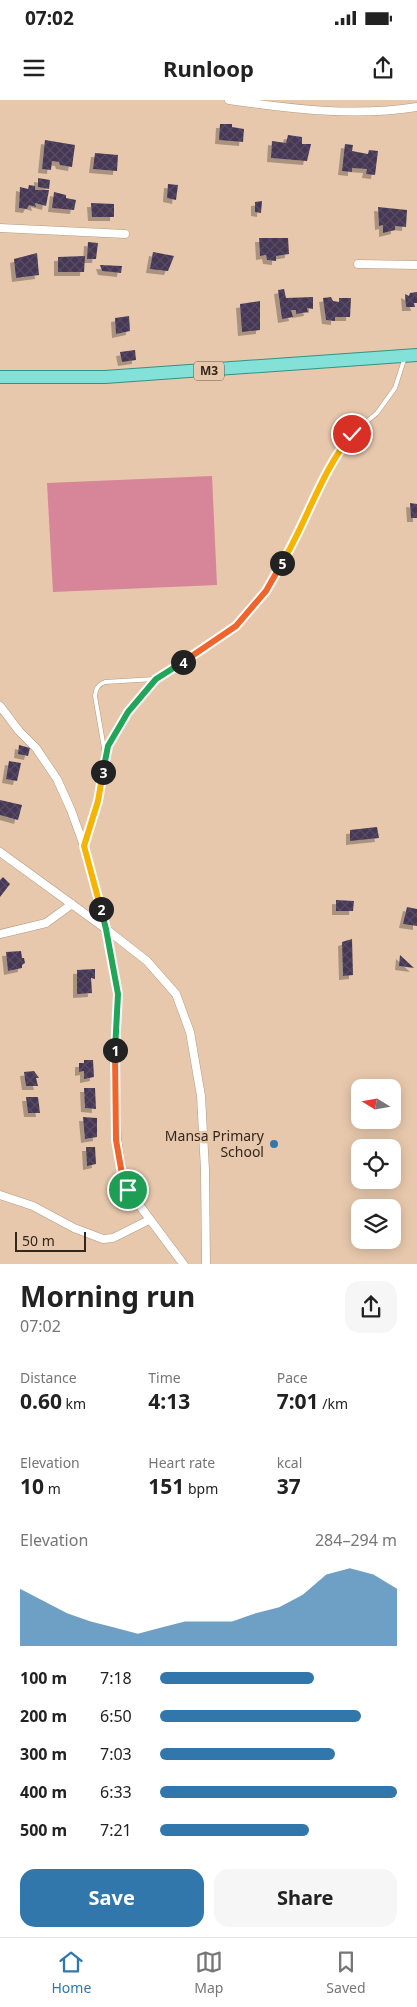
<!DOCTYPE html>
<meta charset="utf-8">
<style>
:root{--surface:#fff;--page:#f6f6f6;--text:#222;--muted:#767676;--line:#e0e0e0;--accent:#3277ac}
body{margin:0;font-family:"Noto Sans",sans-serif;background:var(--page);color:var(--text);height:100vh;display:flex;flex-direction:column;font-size:19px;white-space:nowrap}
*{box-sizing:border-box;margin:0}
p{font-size:16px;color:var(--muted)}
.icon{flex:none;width:28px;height:28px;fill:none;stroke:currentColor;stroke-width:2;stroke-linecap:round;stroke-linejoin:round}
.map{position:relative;height:1164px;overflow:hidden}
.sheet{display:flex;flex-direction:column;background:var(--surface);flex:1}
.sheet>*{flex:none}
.needle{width:32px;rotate:281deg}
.controls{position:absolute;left:351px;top:979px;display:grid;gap:10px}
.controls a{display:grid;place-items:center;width:50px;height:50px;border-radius:10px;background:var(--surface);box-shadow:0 2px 12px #0003;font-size:25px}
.scale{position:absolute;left:15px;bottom:12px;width:71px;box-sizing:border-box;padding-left:5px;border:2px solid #32271c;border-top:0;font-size:14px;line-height:18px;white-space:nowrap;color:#32271c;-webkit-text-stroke:4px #e7c8ac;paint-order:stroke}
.pin{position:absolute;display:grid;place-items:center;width:42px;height:42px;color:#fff;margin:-21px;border:2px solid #fff;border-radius:50%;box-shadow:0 1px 5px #0007}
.km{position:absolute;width:25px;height:25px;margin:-12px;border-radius:50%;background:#222;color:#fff;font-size:14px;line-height:25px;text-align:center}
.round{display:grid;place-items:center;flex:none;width:52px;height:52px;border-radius:15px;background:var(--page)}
.head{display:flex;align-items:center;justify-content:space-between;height:85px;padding:0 20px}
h1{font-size:28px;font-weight:700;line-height:38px}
.figures{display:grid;grid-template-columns:repeat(3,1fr);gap:8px;height:85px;padding:5px 20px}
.figures div{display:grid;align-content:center}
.figures b{font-size:21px;font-weight:700}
.figures small{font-size:14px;font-weight:400}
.figures p{font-size:14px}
.chart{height:140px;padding:10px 20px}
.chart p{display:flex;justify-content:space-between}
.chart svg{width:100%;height:90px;margin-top:5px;fill:var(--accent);opacity:.7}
.action{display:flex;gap:10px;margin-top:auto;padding:10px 20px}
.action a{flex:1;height:58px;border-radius:15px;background:var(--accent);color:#fff;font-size:20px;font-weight:700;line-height:58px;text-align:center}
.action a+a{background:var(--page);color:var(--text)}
ul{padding:0 20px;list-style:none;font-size:16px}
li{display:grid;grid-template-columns:80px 60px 1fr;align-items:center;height:38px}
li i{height:12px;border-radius:6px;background:var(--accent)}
.status{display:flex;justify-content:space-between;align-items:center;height:35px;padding:0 25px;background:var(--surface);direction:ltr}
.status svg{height:14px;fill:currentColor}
header{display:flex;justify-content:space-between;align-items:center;height:65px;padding:0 20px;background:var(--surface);font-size:22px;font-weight:700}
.dock{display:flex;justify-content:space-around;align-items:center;height:70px;border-top:1px solid var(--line);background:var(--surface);font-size:14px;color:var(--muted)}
.dock a{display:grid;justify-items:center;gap:2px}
.dock .selected{color:var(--accent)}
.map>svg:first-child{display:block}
.pitch{fill:#d78598}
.building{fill:url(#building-cross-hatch);filter:url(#shadow)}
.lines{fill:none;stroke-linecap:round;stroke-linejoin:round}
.service-casing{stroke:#b6997e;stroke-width:5}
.minor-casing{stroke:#b6997e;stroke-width:9}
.primary-casing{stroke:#319385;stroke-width:14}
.service{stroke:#fff;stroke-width:4}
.minor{stroke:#fff;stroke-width:8}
.primary{stroke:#83e1d8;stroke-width:12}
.split-1-casing{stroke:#fff;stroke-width:10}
.split-2-casing{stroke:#fff;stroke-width:10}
.split-3-casing{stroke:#fff;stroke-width:10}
.split-4-casing{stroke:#fff;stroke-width:10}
.split-5-casing{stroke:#fff;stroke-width:10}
.split-6-casing{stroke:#fff;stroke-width:10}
.split-1{stroke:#f0652b;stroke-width:6}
.split-2{stroke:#22a559;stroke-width:6}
.split-3{stroke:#f5b400;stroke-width:6}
.split-4{stroke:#22a559;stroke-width:6}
.split-5{stroke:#f0652b;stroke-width:6}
.split-6{stroke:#f5b400;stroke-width:6}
.poi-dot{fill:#3277ac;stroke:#e7c8ac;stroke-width:2}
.labels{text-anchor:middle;stroke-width:5;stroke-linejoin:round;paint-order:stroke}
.shield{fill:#e7c8ac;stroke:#685747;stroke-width:1}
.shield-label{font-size:12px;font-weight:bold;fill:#32271c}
.poi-label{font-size:14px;fill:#32271c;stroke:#e7c8ac;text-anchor:end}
</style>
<div class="status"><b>07:02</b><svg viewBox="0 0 49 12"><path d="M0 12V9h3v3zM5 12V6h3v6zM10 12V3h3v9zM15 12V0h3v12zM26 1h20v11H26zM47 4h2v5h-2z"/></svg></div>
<header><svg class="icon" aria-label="menu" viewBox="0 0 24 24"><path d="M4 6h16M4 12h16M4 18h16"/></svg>Runloop<svg class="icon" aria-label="share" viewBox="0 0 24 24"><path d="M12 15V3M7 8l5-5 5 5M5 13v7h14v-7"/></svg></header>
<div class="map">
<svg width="417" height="1165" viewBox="0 0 417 1165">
<defs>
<pattern id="building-cross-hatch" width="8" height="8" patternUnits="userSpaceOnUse" patternTransform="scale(1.25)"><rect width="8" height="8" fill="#453855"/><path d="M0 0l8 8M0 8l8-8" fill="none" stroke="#584c64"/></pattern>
<filter id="shadow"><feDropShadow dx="-4" dy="4" stdDeviation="0" flood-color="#0004"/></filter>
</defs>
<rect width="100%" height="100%" fill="#e7c8ac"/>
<path class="pitch" d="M212 376 217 485 53 492 47 383Z"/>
<path class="building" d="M220 24H232V27L244 29 243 42 219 40Z
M288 35 302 37V44H311L307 61 271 58 272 41 286 43Z
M45 40 75 45 72 67 60 65 59 62 52 61 51 70 42 69Z
M345 44 353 45 352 51 368 54 369 50 378 51 375 75 366 74 367 69 352 68V72L342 71Z
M95 53 118 55 117 71 93 69Z
M38 78 50 80 49 89 38 87Z
M168 84 178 85 176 100 167 98Z
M29 85 35 86V90H49L46 106 35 103 36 107 29 105 27 109 19 108 20 87 28 89Z
M54 92 66 95V98L76 100 74 110 52 108Z
M262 101 261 113 255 112V102Z
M91 103 114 104V117H92Z
M378 107 407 110 406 127 395 126V130L383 133V125L379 126Z
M259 138H288L289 154 276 156V161L267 160 266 155 260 156Z
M88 142 98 143 96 159H87Z
M153 152 174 156 168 171 150 169Z
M37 153 39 175 16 178 14 159Z
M85 156 84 172H58V157Z
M100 165 122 166 121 173 102 171Z
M284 189 286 198 313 197V209L307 208 308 212 296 214V210H291L293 217 282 219 278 190Z
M417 192V203H414L415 207H406L405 194 409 196 410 193Z
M331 197 333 201 339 202V198H351L350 217H335V221L326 220 323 198Z
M260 201V230L242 232 240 204Z
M129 216 130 231 116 234 115 218Z
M135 250 136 260 122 262 120 252Z
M410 403 417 404V418H411Z
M19 645 30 648 28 656 18 654Z
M9 661 21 663 17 681 6 679Z
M0 700 22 705 18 720 0 715Z
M377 727 379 738 350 741V730Z
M3 777 10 784 0 797V780Z
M336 800 354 801 353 811H336Z
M407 807 417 809V826L403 824Z
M352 839 353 875 343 876 342 842Z
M21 851 22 858H24L25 863 22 865V868L8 871 6 852Z
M400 855 414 868 399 866Z
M95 869V879L91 878 92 893 77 894V870Z
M84 960H93L94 977 84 979V971L79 972V963H84Z
M34 971 39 978H36L38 986H26L24 972Z
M84 988H95L96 1009 85 1008Z
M26 997H38L40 1013H28Z
M83 1017 97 1018V1037L85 1039Z
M86 1047H95L96 1064 87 1066Z"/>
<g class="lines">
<g class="service-casing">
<path id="service" d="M105 654 95 596C96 589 97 585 105 582L155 579
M85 743 98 701 108 647 128 612 156 579 236 526 266 491 293 446 336 354 352 334 377 313 395 288 405 257"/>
</g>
<g class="minor-casing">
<path id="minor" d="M229 0C291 9 355 17 417 7
M0 128 125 134
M358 164 417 165
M0 606 19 631 36 648 57 679 71 710 84 746 106 829 118 894 114 953 117 1040 122 1073 128 1090 184 1165
M0 752 106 829 147 861 176 894 190 932 201 996 205 1070 206 1165
M0 834 46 823 72 804
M0 1095 33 1106 74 1128 103 1139 113 1138 149 1120"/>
</g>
<g class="primary-casing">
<path id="primary" d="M0 277H105L417 255"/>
</g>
<use href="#service" class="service"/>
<use href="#minor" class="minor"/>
<use href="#primary" class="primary"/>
</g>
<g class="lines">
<g class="split-1-casing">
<path id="split-1" d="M115 950 116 1040 122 1074 128 1090"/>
</g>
<g class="split-2-casing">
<path id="split-2" d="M101 809 106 829 118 894 115 950"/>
</g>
<g class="split-3-casing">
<path id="split-3" d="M101 809 84 746 98 701 103 672"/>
</g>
<g class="split-4-casing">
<path id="split-4" d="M103 672 108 646 128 612 156 579 183 562"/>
</g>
<g class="split-5-casing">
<path id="split-5" d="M183 562 236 526 266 491 282 463"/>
</g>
<g class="split-6-casing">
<path id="split-6" d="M282 463C307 421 321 372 352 334"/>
</g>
<use href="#split-1" class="split-1"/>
<use href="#split-2" class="split-2"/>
<use href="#split-3" class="split-3"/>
<use href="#split-4" class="split-4"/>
<use href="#split-5" class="split-5"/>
<use href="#split-6" class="split-6"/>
</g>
<circle class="poi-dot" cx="274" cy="1044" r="5"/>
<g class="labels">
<rect class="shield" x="194" y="261.5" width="30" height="19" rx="4"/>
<g class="shield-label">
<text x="209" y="275">M3</text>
</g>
<g class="poi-label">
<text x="264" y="1041">Mansa Primary<tspan x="264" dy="16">School</tspan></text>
</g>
</g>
</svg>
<div class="controls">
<a><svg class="needle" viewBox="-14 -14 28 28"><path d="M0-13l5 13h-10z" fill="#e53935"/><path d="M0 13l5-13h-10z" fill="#767676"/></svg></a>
<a><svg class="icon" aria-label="locate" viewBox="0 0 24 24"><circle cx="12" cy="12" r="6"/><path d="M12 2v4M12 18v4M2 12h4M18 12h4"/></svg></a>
<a><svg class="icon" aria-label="layers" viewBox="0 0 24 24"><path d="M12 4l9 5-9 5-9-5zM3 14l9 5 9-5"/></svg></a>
</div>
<div class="scale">50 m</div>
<div class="pin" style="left:128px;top:1090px;background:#1e9e55"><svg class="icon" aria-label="arrive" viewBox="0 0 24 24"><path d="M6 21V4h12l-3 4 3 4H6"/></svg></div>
<div class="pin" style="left:352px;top:334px;background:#d93025"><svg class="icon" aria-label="check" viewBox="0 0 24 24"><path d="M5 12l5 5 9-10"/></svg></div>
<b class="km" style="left:115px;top:950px">1</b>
<b class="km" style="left:101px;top:809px">2</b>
<b class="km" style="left:103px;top:672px">3</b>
<b class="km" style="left:183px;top:562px">4</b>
<b class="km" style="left:282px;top:463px">5</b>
</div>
<section class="sheet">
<div class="head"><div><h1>Morning run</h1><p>07:02</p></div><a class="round"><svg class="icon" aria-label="share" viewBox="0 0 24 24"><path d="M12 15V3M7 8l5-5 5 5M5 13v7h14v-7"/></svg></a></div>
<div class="figures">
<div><p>Distance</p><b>0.60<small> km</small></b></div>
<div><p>Time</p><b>4:13</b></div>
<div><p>Pace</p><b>7:01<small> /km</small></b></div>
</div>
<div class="figures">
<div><p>Elevation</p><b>10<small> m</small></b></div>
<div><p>Heart rate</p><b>151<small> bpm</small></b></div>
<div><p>kcal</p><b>37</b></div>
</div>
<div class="chart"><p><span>Elevation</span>284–294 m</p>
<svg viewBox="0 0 160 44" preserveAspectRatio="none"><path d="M0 44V16L10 22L20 28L30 32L40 35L50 38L60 35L70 32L80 32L90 32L100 28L110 25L120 19L130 9L140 6L150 9L160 16V44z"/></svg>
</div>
<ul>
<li><b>100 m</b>7:18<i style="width:65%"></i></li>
<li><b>200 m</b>6:50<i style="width:85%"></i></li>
<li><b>300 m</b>7:03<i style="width:74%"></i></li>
<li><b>400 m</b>6:33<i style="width:100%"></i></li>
<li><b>500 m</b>7:21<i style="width:63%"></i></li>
</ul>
<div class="action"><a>Save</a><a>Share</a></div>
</section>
<nav class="dock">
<a class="selected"><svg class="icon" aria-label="home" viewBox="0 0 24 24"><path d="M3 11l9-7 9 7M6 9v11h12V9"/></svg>Home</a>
<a><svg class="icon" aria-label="map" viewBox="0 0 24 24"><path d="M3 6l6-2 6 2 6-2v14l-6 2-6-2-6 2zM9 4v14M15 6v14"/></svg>Map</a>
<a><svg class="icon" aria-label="saved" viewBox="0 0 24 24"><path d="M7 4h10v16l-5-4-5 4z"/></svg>Saved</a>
</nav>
